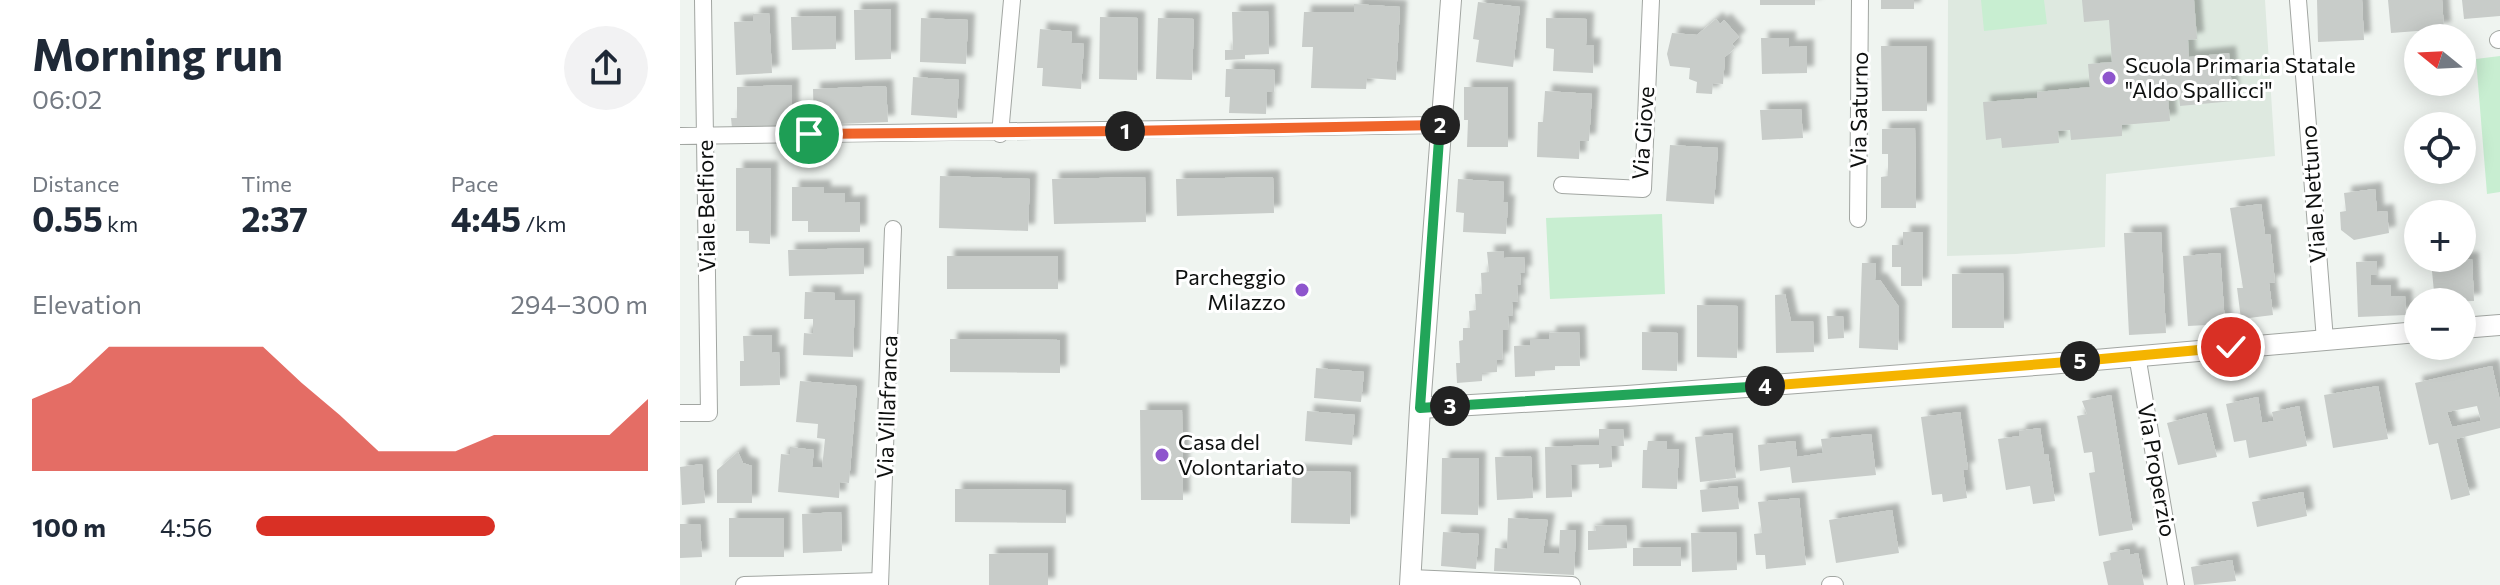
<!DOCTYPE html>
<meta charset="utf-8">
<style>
:root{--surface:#fff;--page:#f2f2f3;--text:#1f2937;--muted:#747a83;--accent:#d93025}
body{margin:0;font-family:Commissioner,sans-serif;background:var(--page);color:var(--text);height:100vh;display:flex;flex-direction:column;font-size:30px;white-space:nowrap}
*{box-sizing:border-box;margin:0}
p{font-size:26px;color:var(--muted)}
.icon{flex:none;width:44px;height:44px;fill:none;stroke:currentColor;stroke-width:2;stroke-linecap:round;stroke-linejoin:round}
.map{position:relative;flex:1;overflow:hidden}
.drawer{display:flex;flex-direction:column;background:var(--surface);width:680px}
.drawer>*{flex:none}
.needle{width:52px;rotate:288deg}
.buttons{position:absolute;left:1724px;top:24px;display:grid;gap:16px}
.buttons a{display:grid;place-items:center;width:72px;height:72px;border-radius:50%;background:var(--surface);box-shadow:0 4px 20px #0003;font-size:40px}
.pin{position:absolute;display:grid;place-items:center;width:68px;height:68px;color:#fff;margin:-34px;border:4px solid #fff;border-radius:50%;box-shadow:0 2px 8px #0007}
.km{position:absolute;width:40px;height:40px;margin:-20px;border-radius:50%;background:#222;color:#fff;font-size:22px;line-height:40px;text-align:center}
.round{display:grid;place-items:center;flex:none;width:84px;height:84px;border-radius:42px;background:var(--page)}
.summary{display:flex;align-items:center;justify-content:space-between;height:136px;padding:0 32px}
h1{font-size:44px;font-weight:700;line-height:60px}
.stats{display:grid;grid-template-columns:repeat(3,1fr);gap:12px;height:136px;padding:8px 32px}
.stats div{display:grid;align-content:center}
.stats b{font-size:34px;font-weight:700}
.stats small{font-size:22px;font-weight:400}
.stats p{font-size:22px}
.chart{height:224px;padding:16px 32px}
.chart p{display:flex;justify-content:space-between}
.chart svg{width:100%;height:144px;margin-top:8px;fill:var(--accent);opacity:.7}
ul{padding:0 32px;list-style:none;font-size:26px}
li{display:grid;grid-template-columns:128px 96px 1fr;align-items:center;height:60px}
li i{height:20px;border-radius:10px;background:var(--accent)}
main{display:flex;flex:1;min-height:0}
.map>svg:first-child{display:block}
.built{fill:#dee9e0}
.green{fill:#c8eed1}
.building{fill:#c8ccc9;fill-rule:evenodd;filter:url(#shadow)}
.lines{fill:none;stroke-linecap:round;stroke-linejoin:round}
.minor-casing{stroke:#a2a6a2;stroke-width:18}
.tertiary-casing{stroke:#a2a6a2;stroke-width:22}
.minor{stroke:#fff;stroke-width:16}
.tertiary{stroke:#fff;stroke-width:20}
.split-1-casing{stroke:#fff;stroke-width:16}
.split-2-casing{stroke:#fff;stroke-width:16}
.split-3-casing{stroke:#fff;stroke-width:16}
.split-4-casing{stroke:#fff;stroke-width:16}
.split-5-casing{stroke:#fff;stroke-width:16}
.split-6-casing{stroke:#fff;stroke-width:16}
.split-1{stroke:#f0652b;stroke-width:10}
.split-2{stroke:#f0652b;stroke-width:10}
.split-3{stroke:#22a559;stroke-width:10}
.split-4{stroke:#22a559;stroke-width:10}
.split-5{stroke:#f5b400;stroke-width:10}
.split-6{stroke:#f5b400;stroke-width:10}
.poi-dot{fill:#8e55cd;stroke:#fff;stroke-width:3}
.labels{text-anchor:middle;stroke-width:6;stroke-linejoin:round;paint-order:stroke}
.poi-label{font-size:22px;fill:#0e100f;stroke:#fff;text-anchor:start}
.street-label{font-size:22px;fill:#0e100f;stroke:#fff}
</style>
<main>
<section class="drawer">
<div class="summary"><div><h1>Morning run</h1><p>06:02</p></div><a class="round"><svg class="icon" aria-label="share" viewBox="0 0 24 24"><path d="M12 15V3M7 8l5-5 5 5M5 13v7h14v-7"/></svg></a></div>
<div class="stats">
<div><p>Distance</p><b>0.55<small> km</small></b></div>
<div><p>Time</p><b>2:37</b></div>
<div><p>Pace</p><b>4:45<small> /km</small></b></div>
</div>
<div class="chart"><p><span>Elevation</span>294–300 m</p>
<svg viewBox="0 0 160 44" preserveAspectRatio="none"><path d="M0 44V22L10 17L20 6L30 6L40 6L50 6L60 6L70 17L80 27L90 38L100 38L110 38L120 33L130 33L140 33L150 33L160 22V44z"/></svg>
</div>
<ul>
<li><b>100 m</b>4:56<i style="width:61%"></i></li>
</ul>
</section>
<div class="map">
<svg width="1820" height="585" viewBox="0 0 1820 585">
<defs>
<filter id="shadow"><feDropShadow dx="7" dy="-7" stdDeviation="2" flood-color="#0004"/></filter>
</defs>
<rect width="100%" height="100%" fill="#eff4f0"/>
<path class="built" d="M1268 0H1585L1595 156 1426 174 1425 247 1336 254 1267 256Z"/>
<path class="green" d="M1301 0H1364L1367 24 1304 31Z
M1820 56V192L1807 194 1796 59Z
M982 214 985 294 870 299 866 218Z"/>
<path class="building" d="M1080 0H1135V5H1080Z
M1201 0H1234V9H1201Z
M1402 0H1514L1517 39 1508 40 1509 57 1549 53 1553 101 1500 106 1499 96 1488 97 1490 121 1442 125V136L1391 140 1390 130 1378 131 1379 143 1322 148 1321 138 1306 140 1303 102 1357 98V92L1410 87 1408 64 1432 62 1429 20 1404 22Z
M1637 0H1682L1684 40 1638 42Z
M1708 0H1762L1764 29 1711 33Z
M1782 0H1820V16L1784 19Z
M798 2 840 7 833 67 796 62 799 40 793 39Z
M674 4 720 7 716 80 687 78 686 89 631 88 633 47H622L624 12H674Z
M211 9V59L175 60 174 10Z
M588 11 589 54 565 55V59L545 60V50H553L552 12Z
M89 13 92 73 56 75 54 22 73 21V14Z
M156 16V49L112 50 111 17Z
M420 17 458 18 457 80 419 79Z
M241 18 288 20 286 64 240 62Z
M478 18 514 19 512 80 476 79Z
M866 18 907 19 906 45H914L913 73 873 71 874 49 866 48Z
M1036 19 1040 24 1044 20 1059 37 1052 44 1055 48 1045 57 1043 84 1033 83 1032 94 1016 93 1017 82 1009 79 1010 68 990 66 987 54 992 33 1017 35Z
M360 29 392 32 391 43 404 44 401 89 362 86 363 68H357Z
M1081 38H1109V47L1127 46V73L1082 74Z
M1201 46H1247V111H1202Z
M546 69 595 70 594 92H587L586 114 549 113 550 97H545Z
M233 77 279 80 277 118 231 115Z
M112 85V115H100L101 127 52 128 51 118H57V87Z
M206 86 208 122 134 125 133 89Z
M784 87H828V147H787L788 120H784Z
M865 91 912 94 909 141H900L899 159 857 157 858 122H863Z
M1121 109 1123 138 1082 140 1080 110Z
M1235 128 1236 208H1201V177L1208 176V154H1202V129Z
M990 145 1038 148 1034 204 986 201Z
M56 168H91L90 244 69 243V231H56Z
M260 176 350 179 348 231 259 228Z
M465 177 466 222 374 224 372 179Z
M593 177 594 213 497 216 496 179Z
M778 179 824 182 823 202H828L826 234 783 232 784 213 776 212Z
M112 187H144V193H165V203L180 202V232H128V221H112Z
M1695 189 1697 212 1707 211 1709 233 1674 240 1661 230 1660 212 1666 211 1664 193Z
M1581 204 1585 234H1590L1595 282 1589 283 1593 315 1561 319 1557 288H1563L1550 208Z
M1223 232H1243L1242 286H1221V267H1212V245H1223Z
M1481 232 1486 333 1449 335 1444 233Z
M184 248V274L109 276 108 250Z
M824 251V258L844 257 845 273H840L841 284 837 285 838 301 832 302 833 316H828L829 330H823L822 360H817V372L802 373V381L777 383 776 363H780L779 341 783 340V328H790L789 311 796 310 795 294H802L801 273 809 272 807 252Z
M1540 253 1545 324 1508 326 1503 256Z
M267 256H378V289H267Z
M1792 259 1794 301 1755 302 1751 261Z
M1697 261V275H1691V285H1711V296H1725L1726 315 1678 317 1676 262Z
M1182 263H1196L1195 280H1200L1219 307 1218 350 1179 348Z
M1323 273 1324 328H1272V274Z
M125 292 155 293V300H175L173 357 123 355 124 333 133 334V319H124Z
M1105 294 1111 321H1133L1134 352 1096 353 1095 295Z
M1017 305 1058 306 1057 358 1017 357Z
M1147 316H1163L1164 338 1148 339Z
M899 332 900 366H875V370L855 371V376L835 377 834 346 850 345V339H869V333Z
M962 332 998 333 997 371 962 370Z
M92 335V353L99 352 100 385 60 386V361H64L63 336Z
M270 339 380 340V373L270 372Z
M1812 366 1820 401V428L1776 439 1790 495 1771 500 1758 443 1749 445 1735 383ZM1797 406 1801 421 1772 427 1767 412Z
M636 368 684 372 681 402 634 398Z
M120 381 177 386 169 483 160 482 159 498 98 492 101 454 110 455V447L134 450 132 467 142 468 145 439 137 438 138 424 116 422Z
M1698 386 1708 439 1653 448 1644 395Z
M1431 395 1453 530 1419 536 1409 473 1415 472 1412 452 1404 453 1397 416 1407 414 1402 401Z
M1578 397 1582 423 1594 421 1592 412 1619 406 1627 446 1569 458 1566 440 1554 442 1546 404Z
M460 410H502L503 500H461Z
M627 411 675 415 672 445 625 441Z
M1280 412 1288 469 1283 470 1287 498 1263 502 1262 494 1252 495 1241 417Z
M1526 413 1537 457 1498 465 1487 423Z
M1360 428 1364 454H1368L1375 501 1353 504 1350 486 1326 490 1318 439 1339 436V431Z
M919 429H943L944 446H931L932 467 919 468V464L891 465 892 497 866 498 865 447 919 445Z
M1052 433 1056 478 1020 482 1015 437Z
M1191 434 1196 475 1112 483 1110 467 1080 471 1078 445 1115 441 1117 457 1143 453 1141 439Z
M968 441H987V449H999L997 489 962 488 963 450H967Z
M58 452 63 463 72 466V503H37V470Z
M851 456 853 498 817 500 815 457Z
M762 458H799L798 515 761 514Z
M22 464 25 503 2 505 0 467Z
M612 471 671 472 670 524 611 523Z
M1057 486 1059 509 1022 512 1020 490Z
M275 489 386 490V523L275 522Z
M1623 492 1627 516 1577 527 1572 502Z
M1119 498 1126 565 1086 569 1085 555H1076L1074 534 1082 533 1078 502Z
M1212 510 1219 553 1156 563 1149 520Z
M161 512 162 551 123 553 122 514Z
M49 518H104V557H49Z
M828 518 868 520 863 553 879 554 880 530H896L894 575 814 571 815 548 827 549Z
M0 524H20L22 557 0 558Z
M946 525 947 548 908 550V531H916L915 526Z
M763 532 799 534 796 569 761 566Z
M1056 532 1057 570 1012 572 1011 533Z
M1001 547V566H953V548Z
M1449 549 1450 555 1458 553 1464 585H1428L1423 562 1431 560 1430 553Z
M368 553V585H309V554Z
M1552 560 1556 581 1514 585 1511 567Z"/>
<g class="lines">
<g class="minor-casing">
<path id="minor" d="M1618 0 1645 340
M1818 40 1820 39
M320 134 332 0
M0 136 762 125
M882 185 963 189 971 0
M1178 219 1180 0
M1457 355 1496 585
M0 413H29L23 0
M731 578 892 585
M64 585 200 581
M200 585 213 229
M1150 585H1155"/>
</g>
<g class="tertiary-casing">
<path id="tertiary" d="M1782 328 1820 325
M740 408 947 396 1369 364 1738 332
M730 585 740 408 771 0"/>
</g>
<use href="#minor" class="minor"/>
<use href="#tertiary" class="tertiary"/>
</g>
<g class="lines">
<g class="split-1-casing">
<path id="split-1" d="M129 134 445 131"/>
</g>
<g class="split-2-casing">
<path id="split-2" d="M445 131 760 125"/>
</g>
<g class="split-3-casing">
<path id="split-3" d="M760 125 740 408 770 406"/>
</g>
<g class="split-4-casing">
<path id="split-4" d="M770 406 1085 386"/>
</g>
<g class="split-5-casing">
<path id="split-5" d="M1085 386 1400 361"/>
</g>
<g class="split-6-casing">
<path id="split-6" d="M1400 361 1551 347"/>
</g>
<use href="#split-1" class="split-1"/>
<use href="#split-2" class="split-2"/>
<use href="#split-3" class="split-3"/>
<use href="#split-4" class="split-4"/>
<use href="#split-5" class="split-5"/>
<use href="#split-6" class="split-6"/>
</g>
<g class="poi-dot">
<circle cx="1429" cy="78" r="8"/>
<circle cx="622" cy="290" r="8"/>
<circle cx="482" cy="455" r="8"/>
</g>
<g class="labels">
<g class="poi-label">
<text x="1445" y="73">Scuola Primaria Statale<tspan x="1445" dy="25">"Aldo Spallicci"</tspan></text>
<text x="606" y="285" text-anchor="end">Parcheggio<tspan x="606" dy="25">Milazzo</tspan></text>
<text x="498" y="450">Casa del<tspan x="498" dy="25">Volontariato</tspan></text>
</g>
<g class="street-label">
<text transform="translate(1179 110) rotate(-89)" y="8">Via Saturno</text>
<text transform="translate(963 133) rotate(-86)" y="8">Via Giove</text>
<text transform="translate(1633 194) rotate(-94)" y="8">Viale Nettuno</text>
<text transform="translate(26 206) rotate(-91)" y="8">Viale Belfiore</text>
<text transform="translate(207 407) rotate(-88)" y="8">Via Villafranca</text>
<text transform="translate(1477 470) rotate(80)" y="8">Via Properzio</text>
</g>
</g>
</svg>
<div class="buttons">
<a><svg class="needle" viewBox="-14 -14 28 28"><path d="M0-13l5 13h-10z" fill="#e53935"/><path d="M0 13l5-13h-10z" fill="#747a83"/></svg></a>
<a><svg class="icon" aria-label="locate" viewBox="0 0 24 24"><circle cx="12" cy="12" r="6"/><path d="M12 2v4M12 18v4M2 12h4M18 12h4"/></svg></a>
<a>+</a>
<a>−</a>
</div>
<div class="pin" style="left:129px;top:134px;background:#1e9e55"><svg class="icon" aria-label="arrive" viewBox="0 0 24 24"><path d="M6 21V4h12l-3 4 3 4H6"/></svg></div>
<div class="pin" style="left:1551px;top:347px;background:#d93025"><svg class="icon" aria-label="check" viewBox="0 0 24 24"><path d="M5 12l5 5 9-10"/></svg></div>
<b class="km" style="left:445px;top:131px">1</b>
<b class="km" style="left:760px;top:125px">2</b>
<b class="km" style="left:770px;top:406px">3</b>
<b class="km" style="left:1085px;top:386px">4</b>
<b class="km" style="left:1400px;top:361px">5</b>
</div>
</main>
